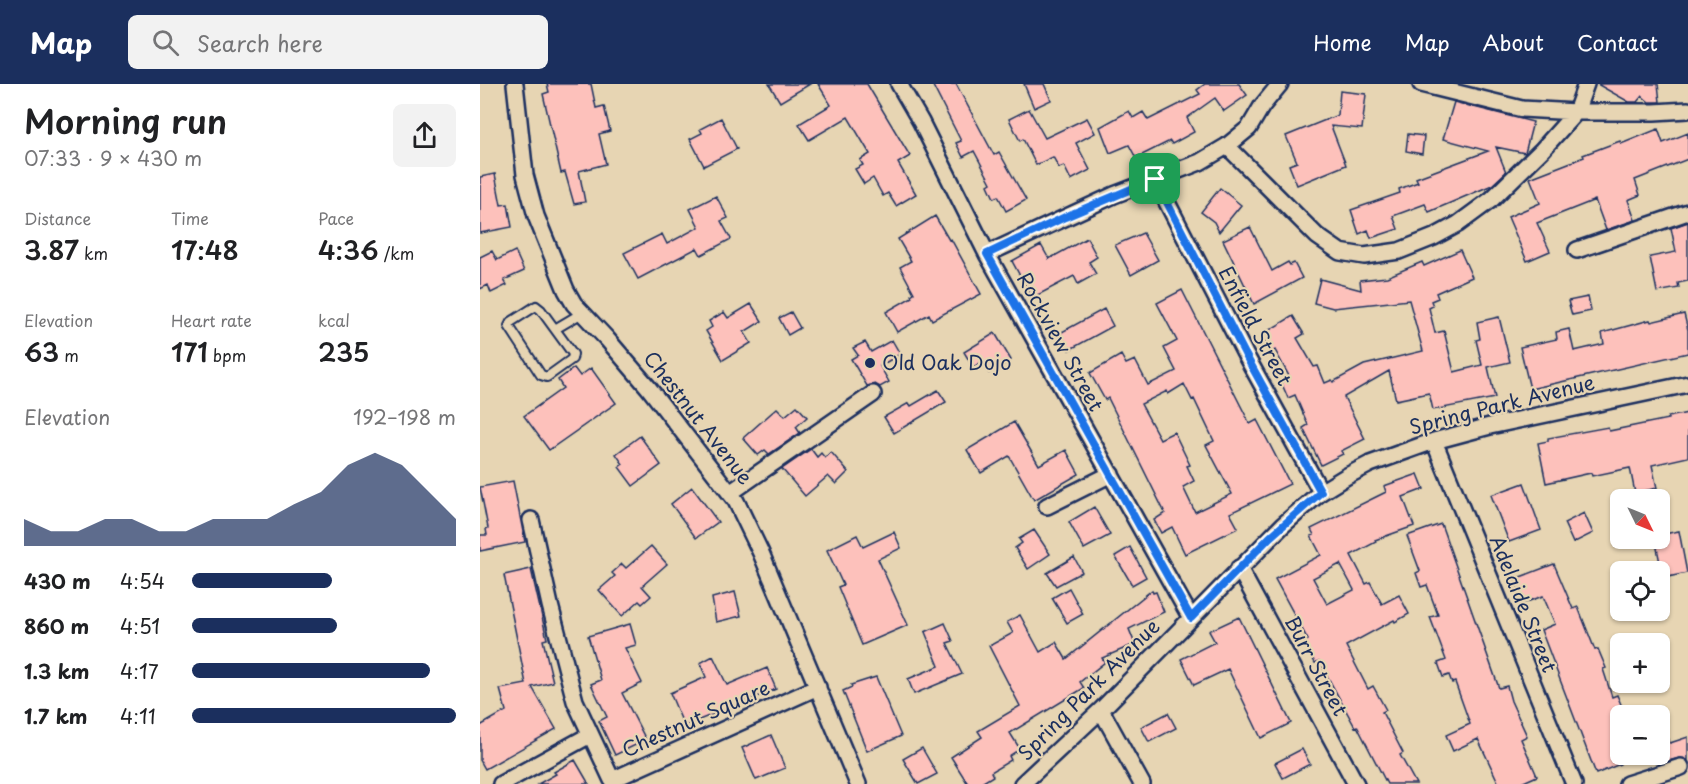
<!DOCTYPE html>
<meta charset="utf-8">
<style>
:root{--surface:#fff;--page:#f2f2f2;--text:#202124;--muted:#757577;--accent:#1b2f5e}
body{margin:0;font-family:"Playpen Sans",sans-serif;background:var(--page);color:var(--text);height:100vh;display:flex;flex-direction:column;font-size:22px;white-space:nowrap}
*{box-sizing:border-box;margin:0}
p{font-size:20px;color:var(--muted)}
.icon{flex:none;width:33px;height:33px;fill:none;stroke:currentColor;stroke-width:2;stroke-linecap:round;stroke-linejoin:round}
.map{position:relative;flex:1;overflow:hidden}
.sheet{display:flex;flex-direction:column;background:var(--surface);width:480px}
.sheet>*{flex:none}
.needle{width:39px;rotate:133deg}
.tools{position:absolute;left:1130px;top:405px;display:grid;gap:12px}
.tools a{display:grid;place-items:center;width:60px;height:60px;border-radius:9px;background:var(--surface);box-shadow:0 2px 4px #0004;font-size:30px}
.pin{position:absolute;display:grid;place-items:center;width:51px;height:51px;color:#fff;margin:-26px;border-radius:12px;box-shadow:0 3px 9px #0006}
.round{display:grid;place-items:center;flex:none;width:63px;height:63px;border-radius:9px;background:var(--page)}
.headline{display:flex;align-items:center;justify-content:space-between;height:102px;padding:0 24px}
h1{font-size:33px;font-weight:600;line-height:45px}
.metrics{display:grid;grid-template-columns:repeat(3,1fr);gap:9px;height:102px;padding:6px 24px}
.metrics div{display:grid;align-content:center}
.metrics b{font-size:26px;font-weight:600}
.metrics small{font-size:16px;font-weight:400}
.metrics p{font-size:16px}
.chart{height:168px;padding:12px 24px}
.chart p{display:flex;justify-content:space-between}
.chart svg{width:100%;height:108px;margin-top:6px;fill:var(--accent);opacity:.7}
ul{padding:0 24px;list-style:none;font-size:20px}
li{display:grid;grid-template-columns:96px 72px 1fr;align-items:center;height:45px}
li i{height:15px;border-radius:8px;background:var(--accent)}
header{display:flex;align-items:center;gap:36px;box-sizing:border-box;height:84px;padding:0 30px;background:var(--accent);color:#fff}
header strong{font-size:28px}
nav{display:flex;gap:33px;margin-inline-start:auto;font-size:21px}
.search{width:420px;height:54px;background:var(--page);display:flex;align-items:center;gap:15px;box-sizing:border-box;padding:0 21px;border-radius:9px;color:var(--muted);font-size:22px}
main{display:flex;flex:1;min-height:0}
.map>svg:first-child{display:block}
.building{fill:#fdc1bb;stroke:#1b2f5e;stroke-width:1.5;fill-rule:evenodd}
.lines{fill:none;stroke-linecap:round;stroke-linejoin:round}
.lane-casing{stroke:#1b2f5e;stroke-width:12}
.street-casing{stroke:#1b2f5e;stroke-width:20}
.lane{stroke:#e7d5b3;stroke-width:8}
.street{stroke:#e7d5b3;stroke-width:15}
.route-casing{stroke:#fff;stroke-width:12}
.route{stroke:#1a73e8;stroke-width:8}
.poi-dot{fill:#1b2f5e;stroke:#e7d5b3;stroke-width:2}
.labels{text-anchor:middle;stroke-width:4.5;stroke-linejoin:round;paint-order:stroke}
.street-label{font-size:20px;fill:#1b2f5e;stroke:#e7d5b3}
.poi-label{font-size:20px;fill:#1b2f5e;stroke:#e7d5b3;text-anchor:start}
</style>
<header>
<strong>Map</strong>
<div class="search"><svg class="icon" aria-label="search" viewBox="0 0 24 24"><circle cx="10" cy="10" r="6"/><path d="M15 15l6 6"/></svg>Search here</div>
<nav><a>Home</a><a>Map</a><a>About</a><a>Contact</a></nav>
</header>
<main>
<section class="sheet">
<div class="headline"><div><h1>Morning run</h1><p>07:33 · 9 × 430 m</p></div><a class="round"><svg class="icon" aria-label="share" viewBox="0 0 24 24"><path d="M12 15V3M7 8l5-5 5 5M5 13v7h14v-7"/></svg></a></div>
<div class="metrics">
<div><p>Distance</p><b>3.87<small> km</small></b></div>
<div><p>Time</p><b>17:48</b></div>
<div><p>Pace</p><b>4:36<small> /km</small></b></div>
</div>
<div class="metrics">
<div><p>Elevation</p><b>63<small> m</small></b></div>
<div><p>Heart rate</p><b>171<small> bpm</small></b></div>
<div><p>kcal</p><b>235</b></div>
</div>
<div class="chart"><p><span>Elevation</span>192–198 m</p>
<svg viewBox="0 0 160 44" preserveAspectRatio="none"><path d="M0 44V33L10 38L20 38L30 33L40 33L50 38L60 38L70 33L80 33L90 33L100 27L110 22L120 11L130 6L140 11L150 22L160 33V44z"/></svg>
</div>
<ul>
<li><b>430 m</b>4:54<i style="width:53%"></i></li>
<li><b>860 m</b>4:51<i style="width:55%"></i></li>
<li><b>1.3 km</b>4:17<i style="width:90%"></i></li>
<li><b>1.7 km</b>4:11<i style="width:100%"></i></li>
</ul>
</section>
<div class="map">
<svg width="1208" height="700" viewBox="0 0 1208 700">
<rect width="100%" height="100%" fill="#e7d5b3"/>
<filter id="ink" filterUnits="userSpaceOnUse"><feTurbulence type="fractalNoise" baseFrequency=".0167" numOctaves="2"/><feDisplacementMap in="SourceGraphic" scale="12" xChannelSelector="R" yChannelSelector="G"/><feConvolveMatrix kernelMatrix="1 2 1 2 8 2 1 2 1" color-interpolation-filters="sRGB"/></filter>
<g filter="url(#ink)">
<path class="building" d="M67 0H111L116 24 124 22 130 47 119 50 126 80 99 87 105 118 94 120 85 88 81 89 63 10 69 8Z
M289 0H330L300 18Z
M338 0H387L430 72 418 79 436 110 416 122 408 109 403 112 393 94 384 100 375 85 383 81 380 76 390 70 368 33 329 56 319 40 351 21Z
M452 0H476L514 71 519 68 546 116 526 127 518 112 514 114 508 101 511 99 494 67 483 73 476 59 481 57Z
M544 0H564L571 16 554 24Z
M725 0H759L767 11 744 27 735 14 707 34 714 48 692 60 690 57 656 74 649 61 630 69 620 43 649 27 653 34 663 28 668 36 720 10 717 6Z
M1117 0H1178L1180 18H1169L1162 12 1157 18H1149Z
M860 7 886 10 882 45 851 42 866 81 817 101 809 81 817 78 806 52 858 31Z
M974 18 1053 38 1045 69 1016 63 1026 88 1012 101 949 128 945 120 913 132 918 145 891 154 888 146 879 150 871 126 920 109 919 105 938 98 936 94 1008 67 963 55Z
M549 25 565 54 607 34 615 49 596 59 610 86 591 96 584 82 579 84 573 73 556 81 543 55 540 57 529 35Z
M241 34 257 65 224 82 210 55 222 49 220 45Z
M1178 45 1183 59 1208 49V75L1155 96 1160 111 1148 116 1155 136 1126 146 1115 116 1057 139 1070 167 1047 177 1028 133 1060 119 1050 94 1104 73 1103 71 1140 57 1141 60Z
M928 50 944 52 942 70 926 67Z
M15 90 21 121 28 120 32 143 0 149V93Z
M740 104 761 121 739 148 734 138 721 128Z
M236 112 248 134 241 137 251 155 221 171 217 164 158 195 144 169 182 150 187 160 219 143 210 125Z
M455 132 469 156 471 155 501 210 452 236 449 230 417 248 406 228 432 213 431 211 434 209 420 183 431 177 418 155Z
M1208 138V197L1198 199 1199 204 1177 208 1170 173 1196 168 1191 144Z
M770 143 792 187 808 178 810 181 814 179 822 194 774 220 743 156Z
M663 149 678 176 651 191 635 161Z
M607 154 617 173 609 178 616 190 598 200 594 192 552 214 532 177 561 161 569 175Z
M980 166 992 193 956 209 958 214 951 217 953 222 949 224 955 249 964 247 974 288 1002 281 996 256 1000 255 997 238 1019 233 1030 278 1008 283 1015 314 953 326 949 309 916 316 909 287 864 313 885 355 861 367 863 370 841 381 823 344 828 341 815 311 808 314 801 298 810 294 795 266 791 269 781 251 813 232 824 250 817 254 834 283 838 282 845 299 852 296 853 298 884 281 943 267 929 216 853 224 834 219 840 195 881 206 880 196 907 193 942 178 944 182Z
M12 167 17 176 35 167 44 187 24 196 27 201 11 209 8 201 0 205V173Z
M702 206 770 340 777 336 810 400 750 429 758 444 705 470 692 443 681 449 674 436 685 429 628 314 625 316 610 289 641 271 646 280 655 276 668 301 696 287 684 264 697 257 677 219ZM704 300 712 316 714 315 734 357 726 361 752 410 715 428 703 403 714 397 707 382 710 381 694 348 680 355 661 320 687 307 688 310Z
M1108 213 1111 227 1092 231 1088 217Z
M271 220 282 237 264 248 271 259 243 276 226 247 232 243 229 237 244 228 248 234Z
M624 225 633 242 589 266 580 249Z
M311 228 320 244 308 251 299 234Z
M1204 230 1208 246V269L1050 305 1040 263 1077 255 1076 248 1089 245 1094 267 1124 260 1122 249 1170 236 1171 238Z
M515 249 531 276 509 289 502 278 493 283 484 268Z
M412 256 420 270 400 282 409 298 400 303 395 300 387 302 371 275 378 271 373 264 385 258 391 268Z
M94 284 100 292 111 284 136 319 69 366 44 332 83 304 78 296Z
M458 306 466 318 414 349 404 333 429 319 431 322Z
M317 322 327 333 316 343 320 349 289 370 285 366 278 371 263 354 297 324 305 332Z
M1208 329V373L1172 381 1177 404 1155 409 1150 384 1112 392 1111 389 1066 399 1058 359 1068 357V354L1128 343 1129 347 1188 335V333Z
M534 338 559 381 586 366 599 390 554 416 529 372 501 389 487 366Z
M160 352 181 381 153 402 139 383 143 380 136 370Z
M331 365 337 373 341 369 345 374 351 368 368 388 356 400 348 392 325 412 302 385Z
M938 390 944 405 923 413 934 442 895 456 896 458 871 471 886 500 890 498 902 520 919 511 929 530 915 538 914 536 866 562 888 605 893 602 906 626 902 628 923 669 920 671 936 700H907L877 642 875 643 839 577 835 579 824 558 828 556 795 495 841 471 831 452 834 451 831 445 906 408 904 402ZM860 480 874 506 847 520 833 494Z
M33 397 45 458 0 467V451H7L6 445 8 444 0 403Z
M1044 399 1061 446 1029 458 1011 411Z
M212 403 238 438 216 454 191 420Z
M614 423 630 451 604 465 589 438Z
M1104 429 1113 449 1093 459 1084 439Z
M961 440 1019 604 1027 602 1031 617 1047 652 1041 655 1057 692 1039 700H1019L998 655 973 667 966 651 990 640 975 598 972 599 969 591 963 593 958 579 966 576 950 533 958 531 947 501 941 503 936 489 940 487 927 452Z
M554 446 570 470 548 485 535 464 542 459 539 455Z
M1199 447 1207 489 1183 494 1175 454H1179V451Z
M414 448 421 464 398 475 428 541 382 561 358 503 363 501 347 466 377 451 383 463Z
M171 462 187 480 162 502 171 512 162 520 159 517 142 532 119 506 135 492 132 489 142 480 146 484Z
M650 463 666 493 652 501 635 472Z
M594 473 602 488 576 502 567 489Z
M1074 480 1093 525 1098 523 1115 566 1118 565 1126 584 1123 585 1132 613 1137 611 1145 630 1140 632V636L1132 639 1140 660V680L1116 690 1061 546 1075 540 1063 512 1044 519 1035 495Z
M51 485 67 555 63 556 73 598 52 603 76 645 5 685 0 676V642L26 627 20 605 46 600 24 491Z
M589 504 603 530 587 539 572 514Z
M672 506 673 509 676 508 684 528 649 545 655 560 622 574 625 578 600 598 604 604 530 649 540 665 529 672 531 676 511 688 513 692 500 700H488L471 673 502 653 498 647 540 622 509 562 533 549 527 538 540 531 560 568 576 558 586 575Z
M255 508 261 532 236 538 232 514Z
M759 533 811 639 781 654 748 585 714 601 701 575 735 558 729 547Z
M465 539 473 557 467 559 482 590 434 610 428 595 459 582 445 548Z
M150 540 156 561 145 564 162 599 142 609 166 656 135 671 119 637 127 633 111 600 121 596 108 552Z
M233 572 247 601 287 584 296 605 204 642 190 609 226 593 220 579Z
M396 593 421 652 387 667 363 607 372 603 371 601Z
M688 629 696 644 669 658 661 643Z
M1179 633H1181L1190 659 1208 653V676L1199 674 1178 680 1175 670H1179Z
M291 651 305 684 276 696 262 664Z
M442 664 457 690 438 700 423 675Z
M822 665 830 680 803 694 795 679Z
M95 676 109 700H58L76 690 74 688Z"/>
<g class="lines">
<g class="lane-casing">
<path id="lane" d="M56 222 61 226 93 270 92 275 67 293 61 291 29 242 31 238Z
M75 245 102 229"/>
</g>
<g class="street-casing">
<path id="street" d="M35 0 45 91 56 132 86 206 94 220 127 255 168 303 256 417 281 469 378 700
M419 0 441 38 507 170 711 534
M941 0 1042 25 1096 28H1174L1208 26
M747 62 837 152 860 168 884 172 919 167 954 153 978 140 1012 115 1062 66 1096 28 1106 0
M675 95 765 270 841 408
M1097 166 1208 128
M507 170 634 111 720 78 747 62 769 44 782 22 800 0
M954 357 1094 700
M250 409 393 310
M567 422 631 390
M51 436 70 521 95 617 132 696 338 603
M759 484 876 700
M621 626 662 700
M21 700 110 651
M542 700 621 626 803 441 841 408 867 392 890 380 954 357 1010 342 1208 300
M1147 700 1201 683"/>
</g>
<use href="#lane" class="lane"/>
<use href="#street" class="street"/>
</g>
</g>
<g class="lines" filter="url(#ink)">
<g class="route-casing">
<path id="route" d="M675 95 765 270 841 408 790 453 711 534 507 170 585 133Z"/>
</g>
<use href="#route" class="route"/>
</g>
<circle class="poi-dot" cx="390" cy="279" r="6"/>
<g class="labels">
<g class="street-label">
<text transform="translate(775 242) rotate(62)" y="7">Enfield Street</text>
<text transform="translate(580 258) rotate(61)" y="7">Rockview Street</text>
<text transform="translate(1022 321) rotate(-14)" y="7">Spring Park Avenue</text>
<text transform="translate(218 334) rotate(52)" y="7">Chestnut Avenue</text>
<text transform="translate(1043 520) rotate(68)" y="7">Adelaide Street</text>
<text transform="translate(836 582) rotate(62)" y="7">Burr Street</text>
<text transform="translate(609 606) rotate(-45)" y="7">Spring Park Avenue</text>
<text transform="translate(216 635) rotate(-24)" y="7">Chestnut Square</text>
</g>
<g class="poi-label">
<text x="402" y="286">Old Oak Dojo</text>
</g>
</g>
</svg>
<div class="tools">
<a><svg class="needle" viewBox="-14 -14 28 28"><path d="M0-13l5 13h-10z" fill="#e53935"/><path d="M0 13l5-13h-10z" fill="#757577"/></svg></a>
<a><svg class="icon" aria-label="locate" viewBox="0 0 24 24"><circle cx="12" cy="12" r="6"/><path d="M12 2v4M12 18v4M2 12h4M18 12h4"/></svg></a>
<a>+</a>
<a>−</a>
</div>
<div class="pin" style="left:675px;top:95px;background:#1e9e55"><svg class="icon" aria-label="arrive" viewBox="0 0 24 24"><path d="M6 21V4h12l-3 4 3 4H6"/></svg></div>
</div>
</main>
